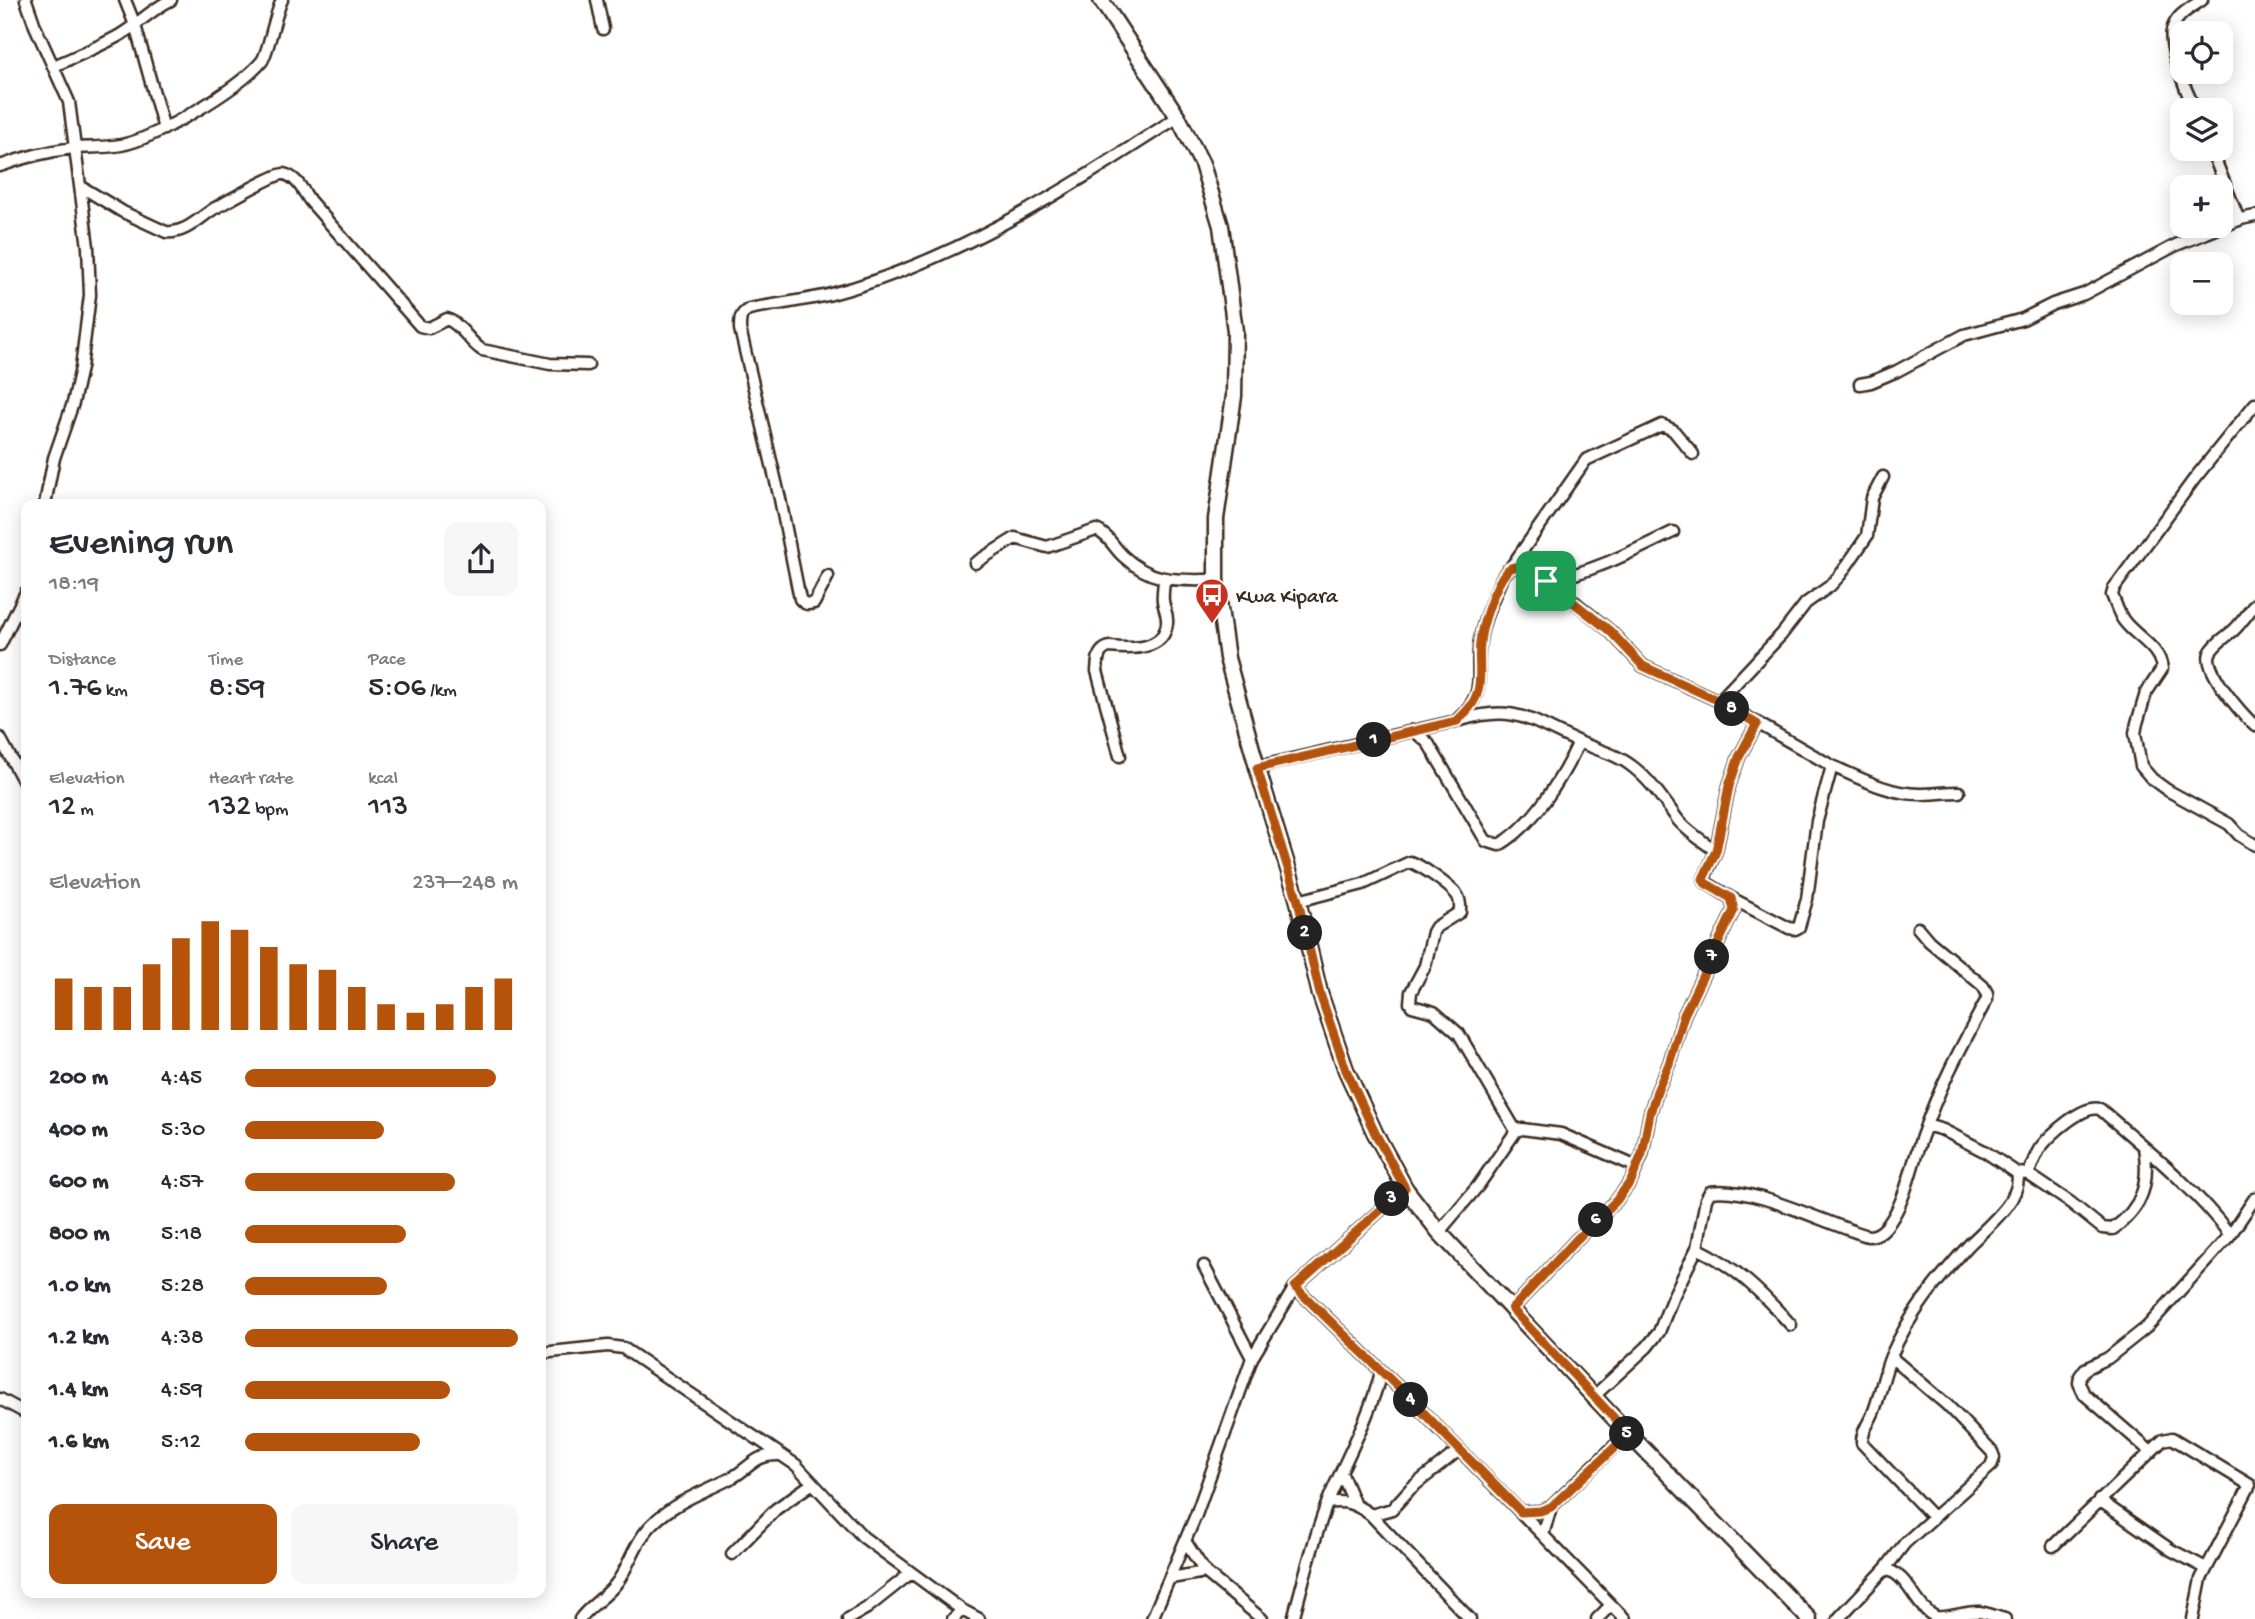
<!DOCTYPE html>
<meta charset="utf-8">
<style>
:root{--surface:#fff;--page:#f7f7f7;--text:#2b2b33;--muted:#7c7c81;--accent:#b45309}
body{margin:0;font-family:"Gochi Hand",sans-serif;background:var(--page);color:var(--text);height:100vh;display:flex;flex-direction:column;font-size:26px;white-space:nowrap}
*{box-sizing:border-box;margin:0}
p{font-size:23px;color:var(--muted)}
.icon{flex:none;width:38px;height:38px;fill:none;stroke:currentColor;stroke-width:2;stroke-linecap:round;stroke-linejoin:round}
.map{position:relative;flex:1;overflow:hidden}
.sheet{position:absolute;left:21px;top:499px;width:525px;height:1099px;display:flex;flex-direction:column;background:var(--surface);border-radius:14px;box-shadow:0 4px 18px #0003}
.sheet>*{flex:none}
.controls{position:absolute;left:2170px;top:21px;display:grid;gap:14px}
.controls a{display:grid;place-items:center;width:63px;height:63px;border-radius:14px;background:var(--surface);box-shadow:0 4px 18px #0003;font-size:35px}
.pin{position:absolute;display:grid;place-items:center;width:60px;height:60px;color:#fff;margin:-30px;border-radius:14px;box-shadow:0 4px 10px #0006}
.km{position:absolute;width:35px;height:35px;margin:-18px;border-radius:50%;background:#222;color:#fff;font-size:19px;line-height:35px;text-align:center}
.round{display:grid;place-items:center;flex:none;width:74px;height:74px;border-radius:14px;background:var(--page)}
.summary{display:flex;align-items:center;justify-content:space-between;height:119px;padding:0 28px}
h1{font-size:38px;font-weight:600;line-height:52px}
.figures{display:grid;grid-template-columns:repeat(3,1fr);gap:10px;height:119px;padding:7px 28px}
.figures div{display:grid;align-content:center}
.figures b{font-size:30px;font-weight:600}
.figures small{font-size:19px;font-weight:400}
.figures p{font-size:19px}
.chart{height:196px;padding:14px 28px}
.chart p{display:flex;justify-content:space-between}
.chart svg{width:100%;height:126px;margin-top:7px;stroke:var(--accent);stroke-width:6}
.primary-button{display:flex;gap:14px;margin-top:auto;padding:14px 28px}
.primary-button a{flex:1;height:80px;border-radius:14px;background:var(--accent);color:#fff;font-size:28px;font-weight:600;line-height:80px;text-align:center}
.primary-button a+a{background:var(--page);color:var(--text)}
ul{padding:0 28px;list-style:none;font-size:23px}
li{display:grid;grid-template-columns:112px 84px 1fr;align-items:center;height:52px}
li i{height:18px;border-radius:9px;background:var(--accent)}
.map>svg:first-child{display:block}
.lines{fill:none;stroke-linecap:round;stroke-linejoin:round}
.minor-casing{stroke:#3b2a1e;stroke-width:15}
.secondary-casing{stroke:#3b2a1e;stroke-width:19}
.minor{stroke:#fff;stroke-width:10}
.secondary{stroke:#fff;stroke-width:14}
.route-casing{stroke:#fff;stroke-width:14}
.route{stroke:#b45309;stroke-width:9}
.labels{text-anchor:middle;stroke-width:5;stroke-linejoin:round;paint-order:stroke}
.poi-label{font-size:21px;fill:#3b2a1e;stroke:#fff;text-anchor:start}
</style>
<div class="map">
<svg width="2255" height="1619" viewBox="0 0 2255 1619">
<rect width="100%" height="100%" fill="#fff"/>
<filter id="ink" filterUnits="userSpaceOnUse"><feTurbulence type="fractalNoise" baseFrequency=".0143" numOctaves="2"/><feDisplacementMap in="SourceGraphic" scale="14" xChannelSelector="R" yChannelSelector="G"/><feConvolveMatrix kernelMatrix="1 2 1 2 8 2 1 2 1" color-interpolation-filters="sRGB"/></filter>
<g filter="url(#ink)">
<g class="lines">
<g class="minor-casing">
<path id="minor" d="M26 0 35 26 69 102 88 247 90 295 81 368 73 403 54 458 45 504
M125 0 135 25 164 129
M597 0 603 29
M54 66C76 56 99 47 120 35 138 24 152 9 171 0
M2195 110C2187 93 2168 48 2172 31 2175 15 2191 8 2202 0
M2211 149 2239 220
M0 166C22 158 50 151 73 148 89 147 105 148 121 145 155 139 240 88 262 61 268 53 275 14 282 0
M80 186 123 212 166 232C185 234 199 218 215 208 225 203 276 173 284 174 297 177 303 191 310 201L420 326 429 328 447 319C462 325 469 342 482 350L550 364 588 365
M1860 384 1871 382 1897 371 1964 335 2023 319 2053 304 2084 294 2176 245 2241 219 2255 216
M2255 404 2195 478 2114 588 2112 595C2116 604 2118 613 2124 621 2136 637 2160 647 2162 669L2146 693 2137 723 2135 733 2141 766 2152 779 2167 790 2229 824 2239 835 2255 845
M975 563 1015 538 1047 547 1096 530C1109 535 1113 547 1123 556 1153 584 1178 580 1216 580
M1511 567 1586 460 1662 425 1673 430 1693 454
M828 576 814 603C807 605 804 604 800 599L780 499 740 329C740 319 740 314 749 309 775 304 802 301 828 295 957 261 1068 188 1178 117
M1546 581C1591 573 1632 552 1673 532
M2255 604C2248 613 2242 622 2234 630 2226 637 2215 643 2210 653 2203 670 2242 714 2255 726
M0 645 26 592
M1719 701 1782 634 1806 603 1830 586 1841 574 1867 536 1872 498 1883 477
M1461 720C1517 703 1531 722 1579 742 1597 750 1617 754 1633 767 1652 782 1664 801 1678 820 1688 832 1704 842 1716 851
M1413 730 1428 743 1486 841 1499 845C1533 827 1563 776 1579 742
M0 738 26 786
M1120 756 1097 671C1098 660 1097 651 1109 647 1131 649 1164 651 1167 623 1168 614 1164 609 1163 601 1162 594 1164 586 1164 579
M1832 766C1860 778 1888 794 1920 794 1933 794 1946 792 1959 792
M1257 767 1456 721C1490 690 1474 678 1480 640 1483 620 1492 601 1500 582 1505 572 1508 567 1520 566L1571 599 1610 631 1643 666 1719 701 1832 766 1817 821 1807 899 1799 927 1795 929 1789 928 1731 898
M1298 901 1363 884 1410 862C1421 865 1450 886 1457 895 1461 901 1460 906 1460 912L1436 927 1433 932 1425 966 1411 992 1410 1003 1412 1006 1434 1012 1459 1034 1516 1131
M1926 1125 1943 1130 1984 1151 2017 1173 2028 1174 2071 1203 2102 1228 2113 1229C2143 1207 2150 1183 2144 1147
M2028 1174C2032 1166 2035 1156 2040 1148 2050 1135 2083 1104 2100 1109 2145 1148 2194 1187 2230 1235
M1439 1232 1478 1186 1516 1131 1522 1129 1561 1134 1637 1167
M1697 1248C1736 1267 1762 1293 1791 1325
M1204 1266 1252 1358
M1295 1287 1405 1394 1625 1619
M1512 1309 1576 1240 1616 1201 1631 1181 1642 1155 1650 1113 1657 1091 1669 1064 1684 1015 1734 910 1731 898 1705 882 1704 879 1716 851 1729 786 1739 757 1757 724
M541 1353 608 1346 623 1348 796 1465 863 1537 962 1610 979 1619
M1593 1397 1647 1347 1659 1332 1672 1299 1697 1248 1706 1199 1710 1192C1752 1185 1826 1224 1868 1236 1880 1236 1887 1227 1893 1217 1908 1192 1913 1159 1924 1131 1940 1085 1964 1042 1987 999V993L1983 986 1929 941 1918 928
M0 1399 26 1413
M2151 1452 2084 1394 2079 1383 2080 1376 2085 1369 2108 1358 2147 1327 2230 1235 2255 1198
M1341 1472 1354 1503
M2099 1500 2171 1550 2206 1568
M1328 1503C1347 1500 1356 1504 1371 1515L1470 1619
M1521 1512 1540 1511 1551 1507 1628 1433
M1371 1515 1392 1509 1410 1489 1459 1450
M1933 1517 1862 1443C1861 1431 1872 1419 1875 1408 1881 1391 1884 1373 1891 1356 1909 1314 1938 1279 1968 1246 1984 1229 2024 1199 2017 1173
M1543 1535 1551 1507
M1185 1541 1205 1572 1262 1619
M2053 1546 2163 1440 2172 1438 2250 1485 2201 1579 2193 1619
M732 1554 776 1509 813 1483
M1885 1569 1905 1543 1991 1466 1994 1458 1992 1452 1947 1405 1891 1357
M1171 1578 1205 1572
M580 1619C590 1605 608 1596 618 1581 628 1567 633 1549 644 1534 666 1504 701 1494 733 1477 752 1466 755 1454 780 1455
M848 1619 867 1608 911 1573
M953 1619 962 1610
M1152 1619 1196 1515 1252 1358 1295 1287 1405 1188
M1293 1619C1304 1579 1313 1540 1328 1501 1346 1458 1370 1417 1381 1372
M1597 1619 1611 1605
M1838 1619 1885 1569C1910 1575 1914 1607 1936 1617 1948 1619 1965 1611 1979 1612 1987 1613 1997 1617 2005 1619"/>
</g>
<g class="secondary-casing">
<path id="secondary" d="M1101 0 1178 117 1202 164 1221 226 1235 331 1234 396 1216 519V580L1227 658 1257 767 1298 901 1320 994 1346 1070 1375 1133 1405 1188 1439 1232 1628 1433 1809 1619"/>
</g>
<use href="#minor" class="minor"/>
<use href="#secondary" class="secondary"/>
</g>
</g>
<g class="lines" filter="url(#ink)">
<g class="route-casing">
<path id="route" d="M1520 566 1546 581 1610 631 1643 666 1719 701 1757 724 1739 757 1729 786 1716 851 1703 879 1705 883 1731 898 1734 910 1684 1015 1669 1064 1657 1091 1650 1113 1642 1154 1631 1181 1616 1201 1576 1240 1512 1309 1628 1433 1613 1449 1551 1507 1540 1511 1521 1512 1405 1394 1295 1287 1405 1188 1375 1133 1346 1070 1320 994 1298 901 1257 768 1457 721C1466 712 1474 705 1478 691 1482 675 1478 659 1480 643 1481 626 1495 585 1506 572 1510 567 1514 567 1520 566Z"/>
</g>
<use href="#route" class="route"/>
</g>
<defs>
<g id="bus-pin" transform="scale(1.75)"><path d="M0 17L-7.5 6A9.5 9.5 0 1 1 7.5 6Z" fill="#c8321e" stroke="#fff"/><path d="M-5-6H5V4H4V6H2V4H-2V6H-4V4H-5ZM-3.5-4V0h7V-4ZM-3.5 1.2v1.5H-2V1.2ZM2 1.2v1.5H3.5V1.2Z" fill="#fff"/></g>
</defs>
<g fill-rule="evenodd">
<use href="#bus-pin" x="1212" y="595"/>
</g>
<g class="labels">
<g class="poi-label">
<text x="1236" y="602">Kwa Kipara</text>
</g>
</g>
</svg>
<div class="controls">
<a><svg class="icon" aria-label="locate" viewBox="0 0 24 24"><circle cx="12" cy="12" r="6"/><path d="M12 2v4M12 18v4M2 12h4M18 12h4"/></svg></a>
<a><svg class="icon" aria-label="layers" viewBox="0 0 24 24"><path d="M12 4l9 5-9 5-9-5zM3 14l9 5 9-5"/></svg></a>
<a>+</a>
<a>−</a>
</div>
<div class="pin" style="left:1546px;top:581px;background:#1e9e55"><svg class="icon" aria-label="arrive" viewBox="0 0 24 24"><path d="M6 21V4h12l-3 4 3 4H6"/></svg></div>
<b class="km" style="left:1374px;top:740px">1</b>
<b class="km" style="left:1305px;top:933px">2</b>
<b class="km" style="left:1392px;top:1199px">3</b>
<b class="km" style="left:1411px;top:1400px">4</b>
<b class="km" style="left:1627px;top:1434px">5</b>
<b class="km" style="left:1596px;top:1220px">6</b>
<b class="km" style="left:1712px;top:957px">7</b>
<b class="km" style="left:1732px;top:709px">8</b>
<section class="sheet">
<div class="summary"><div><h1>Evening run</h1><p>18:19</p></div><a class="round"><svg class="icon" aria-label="share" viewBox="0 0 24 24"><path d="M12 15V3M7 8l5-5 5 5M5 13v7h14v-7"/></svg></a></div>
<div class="figures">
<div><p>Distance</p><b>1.76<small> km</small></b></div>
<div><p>Time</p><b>8:59</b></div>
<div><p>Pace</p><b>5:06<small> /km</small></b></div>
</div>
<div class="figures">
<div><p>Elevation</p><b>12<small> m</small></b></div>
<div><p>Heart rate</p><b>132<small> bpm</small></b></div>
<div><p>kcal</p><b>113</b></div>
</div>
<div class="chart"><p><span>Elevation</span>237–248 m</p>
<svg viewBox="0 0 160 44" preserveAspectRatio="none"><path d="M5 44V26M15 44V29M25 44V29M35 44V21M45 44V12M55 44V6M65 44V9M75 44V15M85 44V21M95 44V23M105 44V29M115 44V35M125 44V38M135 44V35M145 44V29M155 44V26"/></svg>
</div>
<ul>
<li><b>200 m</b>4:45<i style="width:92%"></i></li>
<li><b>400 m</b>5:30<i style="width:51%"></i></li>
<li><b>600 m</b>4:57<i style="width:77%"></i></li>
<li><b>800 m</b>5:18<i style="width:59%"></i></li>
<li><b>1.0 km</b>5:28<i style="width:52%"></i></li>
<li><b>1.2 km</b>4:38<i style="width:100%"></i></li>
<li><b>1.4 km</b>4:59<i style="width:75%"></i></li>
<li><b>1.6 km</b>5:12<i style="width:64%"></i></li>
</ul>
<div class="primary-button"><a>Save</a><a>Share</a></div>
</section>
</div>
